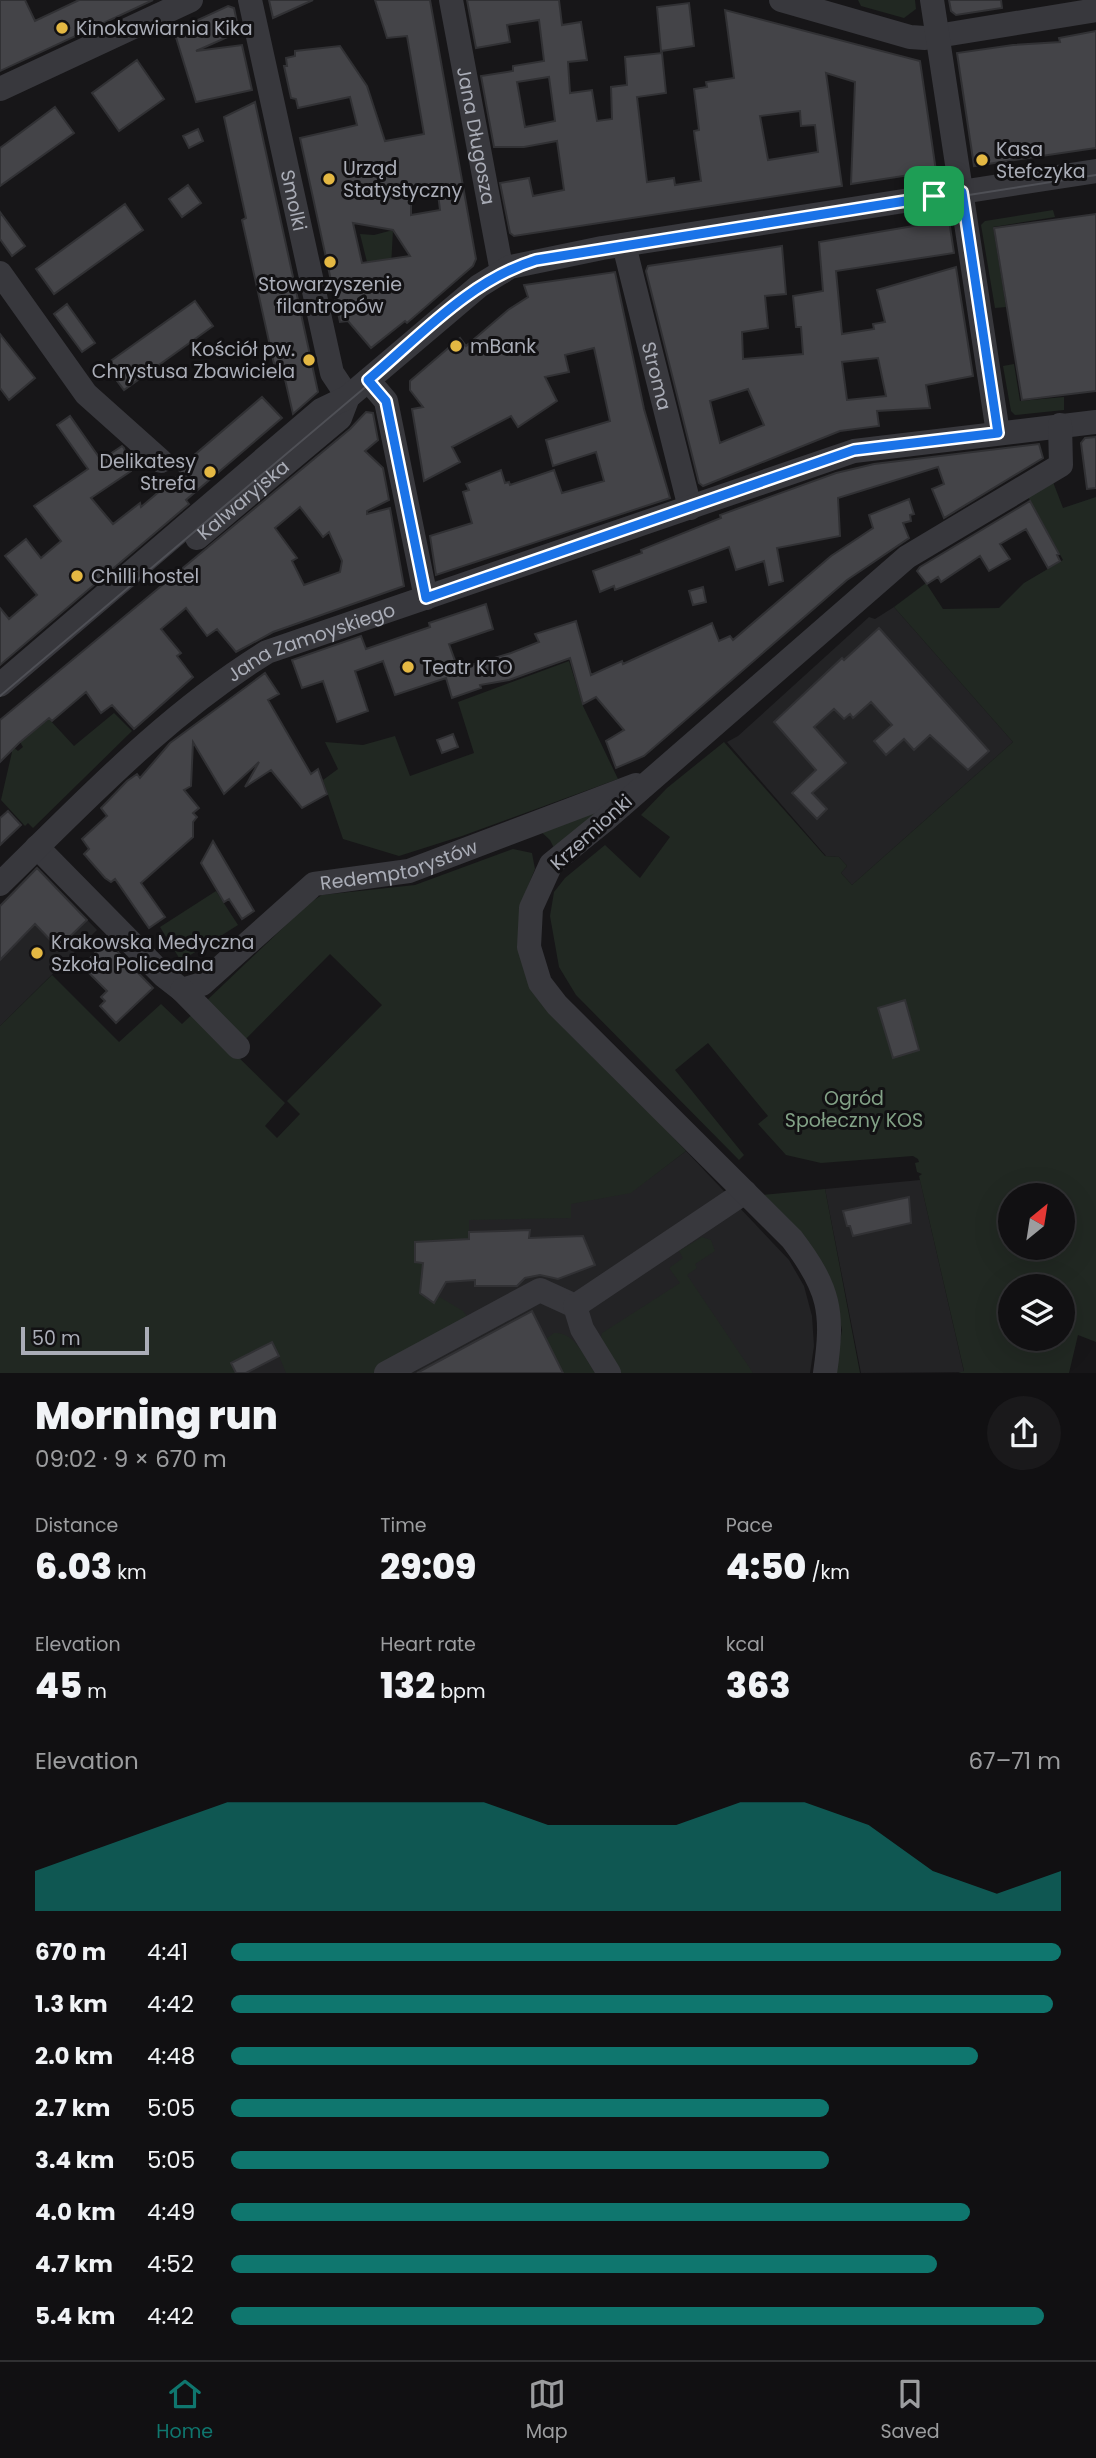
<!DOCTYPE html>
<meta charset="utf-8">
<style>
:root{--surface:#111012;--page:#1a191b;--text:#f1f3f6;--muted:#9c9d9f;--line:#303032;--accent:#0f766e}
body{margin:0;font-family:Poppins,sans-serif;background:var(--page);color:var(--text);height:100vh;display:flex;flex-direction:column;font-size:26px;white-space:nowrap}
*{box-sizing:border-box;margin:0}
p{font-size:23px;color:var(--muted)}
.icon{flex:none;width:38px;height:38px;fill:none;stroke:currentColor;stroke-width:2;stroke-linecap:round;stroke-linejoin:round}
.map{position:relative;height:1373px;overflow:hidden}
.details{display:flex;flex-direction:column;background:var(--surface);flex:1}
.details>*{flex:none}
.needle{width:46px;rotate:30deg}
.buttons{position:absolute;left:998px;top:1183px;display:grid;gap:14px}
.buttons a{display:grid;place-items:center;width:77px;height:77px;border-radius:50%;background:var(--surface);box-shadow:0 7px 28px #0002,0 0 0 2px var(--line);font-size:35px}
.scale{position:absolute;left:21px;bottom:18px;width:128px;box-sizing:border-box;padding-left:7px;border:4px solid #aaadb7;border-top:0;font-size:19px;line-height:24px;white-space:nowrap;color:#aaadb7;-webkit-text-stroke:5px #121113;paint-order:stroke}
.pin{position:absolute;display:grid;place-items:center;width:60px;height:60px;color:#fff;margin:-30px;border-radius:14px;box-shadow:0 4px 10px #0006}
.round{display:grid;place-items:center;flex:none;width:74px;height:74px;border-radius:37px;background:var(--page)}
.overview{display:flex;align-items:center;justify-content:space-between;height:119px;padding:0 35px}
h1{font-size:38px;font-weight:800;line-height:52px}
.figures{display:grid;grid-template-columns:repeat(3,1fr);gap:10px;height:119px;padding:7px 35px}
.figures div{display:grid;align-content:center}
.figures b{font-size:35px;font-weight:800}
.figures small{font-size:19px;font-weight:400}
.figures p{font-size:19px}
.chart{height:196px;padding:14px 35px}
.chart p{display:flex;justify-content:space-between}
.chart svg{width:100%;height:126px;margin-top:7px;fill:var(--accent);opacity:.7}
ul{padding:0 35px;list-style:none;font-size:23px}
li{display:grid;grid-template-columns:112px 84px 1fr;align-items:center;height:52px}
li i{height:18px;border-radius:9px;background:var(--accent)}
.menu{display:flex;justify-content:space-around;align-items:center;height:98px;border-top:2px solid var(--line);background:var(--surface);font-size:19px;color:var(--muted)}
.menu a{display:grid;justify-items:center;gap:4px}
.menu .current{color:var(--accent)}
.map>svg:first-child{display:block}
.built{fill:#232325}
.green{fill:#212822;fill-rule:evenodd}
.building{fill:#444448;stroke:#313134;stroke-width:2;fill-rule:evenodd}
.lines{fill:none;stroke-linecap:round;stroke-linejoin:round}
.minor{stroke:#38383d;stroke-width:24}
.tram{stroke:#4f5056;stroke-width:2}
.route-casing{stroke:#fff;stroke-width:14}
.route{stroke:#1a73e8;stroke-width:9}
.poi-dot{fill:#e4b843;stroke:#121113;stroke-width:2.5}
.labels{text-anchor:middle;stroke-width:6;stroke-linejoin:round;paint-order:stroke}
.poi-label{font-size:19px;fill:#aaadb7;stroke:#121113;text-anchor:start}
.street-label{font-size:19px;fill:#aaadb7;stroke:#121113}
.park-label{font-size:19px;fill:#82a186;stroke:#121113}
</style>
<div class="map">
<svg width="1096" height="1373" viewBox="0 0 1096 1373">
<rect width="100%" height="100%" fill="#171618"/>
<path class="built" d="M894 607 1013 742 852 885 841 873 847 866 839 857 826 856 727 742 738 736 869 617 875 619Z
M36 867 97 930 0 1026V906Z
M686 1151 789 1260 804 1286 812 1316 814 1346 810 1373H202L352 1238 639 1186Z
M920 1180 964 1372 861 1373 825 1189Z"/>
<path class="green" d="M858 0H915L916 9 904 18 861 6Z
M1053 210 1055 217 993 227 1006 307 995 308 981 225 985 221Z
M393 230 391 267 369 270 360 234 374 235Z
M1014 364 1020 401 1064 397V410L1015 415 1011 411 1003 366Z
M1053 482 1063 508 1096 497V1342L1078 1335 1069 1373H958L964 1371 919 1176 922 1174 917 1172 915 1163 919 1162 918 1159 913 1156 821 1163 786 1155 758 1124 768 1116 708 1043 675 1070 744 1155 739 1160 576 995 559 967 550 916 554 892 565 878 605 845 640 878 670 837 641 815 667 788 724 742 825 856 839 857 847 866 841 873 852 885 1013 742 894 607 926 583 943 609 999 608 1024 583 1063 560 1028 497ZM1010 1195H1062V1248H1010ZM1010 1286H1062V1339H1010Z
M569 661 583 706 618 779 462 836 399 856 343 839 323 780 338 769 325 742 363 745 395 736 410 776 474 753 458 702Z
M114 713 132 731 33 828 28 823 25 826 1 800 12 752 8 747 11 745 18 751 23 747 20 742 49 719 74 746Z
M612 802 556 852 550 840 538 829Z
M513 849 532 853 535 869 526 891 534 988 686 1151 631 1193 571 1204V1218L469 1220V1239L415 1242V1262L423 1263 420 1293 434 1302 438 1296 463 1311 472 1323 377 1373H286L279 1356 231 1363 236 1373H0V1026L52 975 119 1042 161 1004 182 1024 309 903 322 895 415 885ZM330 954 382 1005 287 1101 300 1114 277 1138 265 1126 285 1103 233 1052Z
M216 891 238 925 181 961 160 927Z
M825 1189 860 1373H835L842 1330 833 1286 761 1195Z
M702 1237 711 1240 715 1251 695 1264 697 1268 687 1275 753 1373H618L601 1337 602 1333 680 1283 669 1268 683 1258 679 1251Z
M554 1333C575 1331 585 1358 595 1373H563L546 1339Z"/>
<path class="building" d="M0 0H25L35 21 79 0H153L0 71Z
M269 0H313L273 18Z
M375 0H430L476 259 473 266 407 323 405 321 371 348 348 321 340 322 300 138 357 125 350 97 298 108 296 99 291 98 284 66H287L286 58 295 56V51L340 46 367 86 385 141 424 134 407 36 387 38ZM411 186H437L440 210 411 215ZM353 223 393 230 410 256 362 263Z
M467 0H559L562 25 581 22 587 60 568 62 570 93 592 90 597 121 612 119 611 87 627 85 625 57 662 53 666 93 637 97 647 182 674 178 675 185 701 181 695 139 694 131 699 130 694 89 707 87 706 82 734 78 725 10 920 61 936 171 851 184 855 82 826 73 842 186 514 236 510 233 500 183 529 178 533 196 564 190 557 141 524 147H494L481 76 513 71V66L544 61 539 20 507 25 510 42 476 48ZM549 77 555 121 525 127 517 82ZM800 111 801 126 815 125 818 152 768 160 760 116Z
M949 0H1001L1002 8 956 15 951 11Z
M689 3 694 46 661 51 657 7Z
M228 6 234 8 239 32 196 51 242 45 252 90 196 102 174 31Z
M1096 31V148L974 166 957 53 1013 45 1060 42 1059 38Z
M137 60 164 99 119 131 92 93Z
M255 102 318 392 293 414 281 362 274 364 242 220 246 218 224 117Z
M55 107 74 133 0 186V148Z
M198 129 203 141 189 148 183 136Z
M188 185 201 203 182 217 169 199Z
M125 204 143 230 54 294 36 269Z
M0 212 25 246 12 256 0 239Z
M1096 214V391L1022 400 994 228Z
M949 220 954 253 836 271 842 334 874 329 873 324 885 322 877 290 956 267 973 376 926 385 930 408 877 411 879 426 840 431 703 486 699 483 646 271 648 266 782 246 786 294 765 296 768 328 742 332 743 359 803 354 801 327H796L793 296 823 291 819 242ZM878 358 886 396 847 400 842 362ZM748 389 764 425 720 443 710 401Z
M615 272 644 409 670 498 436 575 430 536 472 523 463 492 469 490 466 484 501 470 505 483 509 482 510 485 554 470 562 493 604 481 596 452 553 466 546 440 610 421 594 348 565 355 569 372 545 377 557 401 518 427 511 416 452 447 460 462 424 481 412 409 423 407 410 390V381L460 338 466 346 508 310 528 297 524 285Z
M195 301 213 326 124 390 105 365Z
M67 304 95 343 82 352 54 314Z
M0 334 35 378 9 400 0 388Z
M262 397 282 418 186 500 189 504 0 665V608L9 619 37 595 5 556 26 539 41 558 61 541 34 506 88 469 57 425 70 416 101 460 122 446 124 448 131 471 91 498 113 524 140 503 141 507 181 473 178 469Z
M366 412 373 413 378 440 365 451 383 468 389 500 367 511V514L390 508 404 586 273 632 236 652 217 629 207 636 186 608 161 629 181 653 177 656 193 677 134 729 112 705 101 713 86 692 52 721 49 718 19 743 0 762V720L350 429ZM300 507 323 537 329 532 342 561 340 572 304 585 292 561 297 558 275 528Z
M1096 437V488L1087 489 1081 443 1085 438Z
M1039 444 1043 458 944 518 932 489 944 484 938 467 838 498 840 536 777 548 783 581 769 585 764 561 736 570 729 547 615 590 614 586 600 592 593 571 642 553 641 550 721 518 720 515 836 473 874 464Z
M909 499 914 514 910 515 911 521 903 523 909 538 847 580 644 756 616 768 606 741 624 730 596 697 583 704 570 658 509 680 480 685 481 688 452 698 446 678 395 695 383 661 355 671 368 711 337 722 323 681 302 688 292 660 361 636 366 649 430 627 429 623 486 604 493 629 449 644 458 669 511 653 539 642 535 634 576 621 591 675 622 661 623 664 712 623 719 641 730 636 733 640 831 556 873 528 869 515Z
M1030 501 1059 554 1057 555 1060 561 1048 568 1026 529 1000 544 1010 559 989 571 980 556 941 582 938 577 927 584 917 571 920 567Z
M703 587 706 602 693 605 689 591Z
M879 628 989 751 968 770 930 735 914 750 904 739 886 755 874 741 892 725 871 702 853 718 850 714 844 719 834 709 814 727 846 763 812 793 827 809 817 819 792 793 816 770 774 722 842 658 844 660Z
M265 673 279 694 268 700 311 774 318 769 327 794 302 808 271 770 245 787 259 762 224 794 193 742 191 786 184 790 199 808 193 813 197 817 193 822V837L141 883 165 917 149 928 115 879 111 882 105 878 84 854 89 849 82 839 107 816 101 808 127 781 137 774 140 778 170 743Z
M453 734 458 747 442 753 437 740Z
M8 811 21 825 0 845V818Z
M213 841 254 911 242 919 229 899 224 902 201 863Z
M37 868 87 920 58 948 35 924 0 960V906Z
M107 941 153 988 116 1023 100 1006 105 1001 101 997 107 991 82 966Z
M905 1000 919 1050 893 1058 878 1008Z
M909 1197 911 1223 853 1236 850 1226H847L843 1211Z
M530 1230 529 1238 583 1236 595 1265 558 1279 540 1275 525 1278 517 1286H475V1280L446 1282 434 1303 420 1293 423 1263 415 1262V1242L469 1239V1232Z
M532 1311 563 1373H417Z
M272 1342 279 1356 246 1373H236L231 1363Z"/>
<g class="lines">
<g class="minor">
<path id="s1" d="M250 0 332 373 348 397"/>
<path id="s2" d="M451 0 502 272"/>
<path d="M781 0 910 37 925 38 1096 10"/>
<path d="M932 0 998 433"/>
<path d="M0 89 191 0"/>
<path id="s3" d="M624 245 690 508"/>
<path d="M0 273 86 394 161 461"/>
<path d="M368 380 386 401 426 598"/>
<path id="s4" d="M197 538 340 418 348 397"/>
<path d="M0 685 321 410 348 397 479 286 510 267 602 248 1096 171"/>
<path id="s5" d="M37 847 164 976 182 990 202 984 314 884 409 871 636 785"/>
<path id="s6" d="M0 884C85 801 165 715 267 652L854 451 1096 422"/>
<path d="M182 990 238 1047"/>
<path d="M386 1373 540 1290 575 1306"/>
<path d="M609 1373 582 1329 575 1306 745 1192"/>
<path d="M825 1373C834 1312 830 1289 792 1239L557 1005 540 983 529 947 531 908 551 864 604 821 907 557 1061 465 1060 425"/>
</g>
<path class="tram" d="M0 696 479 291 511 271 550 261 1096 175"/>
</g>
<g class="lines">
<g class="route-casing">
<path id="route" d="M962 192 998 433 854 450 426 598 386 401 368 380C420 336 470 280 536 260Z"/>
</g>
<use href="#route" class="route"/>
</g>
<g class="poi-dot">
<circle cx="62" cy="28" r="7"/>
<circle cx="982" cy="160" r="7"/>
<circle cx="329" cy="179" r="7"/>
<circle cx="330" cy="262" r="7"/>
<circle cx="456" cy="346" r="7"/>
<circle cx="309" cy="360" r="7"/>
<circle cx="210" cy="472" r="7"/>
<circle cx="77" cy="576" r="7"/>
<circle cx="408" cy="667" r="7"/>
<circle cx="37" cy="953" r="7"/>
</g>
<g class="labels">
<g class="poi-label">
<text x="76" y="35">Kinokawiarnia Kika</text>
<text x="996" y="156">Kasa<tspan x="996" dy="22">Stefczyka</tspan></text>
<text x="343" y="175">Urząd<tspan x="343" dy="22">Statystyczny</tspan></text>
<text x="330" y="291" text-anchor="middle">Stowarzyszenie<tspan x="330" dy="22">filantropów</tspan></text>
<text x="470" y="353">mBank</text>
<text x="295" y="356" text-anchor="end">Kościół pw.<tspan x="295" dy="22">Chrystusa Zbawiciela</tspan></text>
<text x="196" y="468" text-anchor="end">Delikatesy<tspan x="196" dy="22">Strefa</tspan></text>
<text x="91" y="583">Chilli hostel</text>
<text x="422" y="674">Teatr KTO</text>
<text x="51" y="949">Krakowska Medyczna<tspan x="51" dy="22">Szkoła Policealna</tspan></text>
</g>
<g class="street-label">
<text dy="7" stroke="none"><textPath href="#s2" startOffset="138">Jana Długosza</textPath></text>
<text dy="7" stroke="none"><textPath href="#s1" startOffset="205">Smolki</textPath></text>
<text dy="7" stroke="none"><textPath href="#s3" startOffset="135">Stroma</textPath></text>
<text dy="7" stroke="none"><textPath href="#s4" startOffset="60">Kalwaryjska</textPath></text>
<text dy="7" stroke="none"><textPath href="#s6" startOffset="399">Jana Zamoyskiego</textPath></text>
<text transform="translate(591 832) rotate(-42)" y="7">Krzemionki</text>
<text dy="7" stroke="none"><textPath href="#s5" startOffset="462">Redemptorystów</textPath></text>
</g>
<g class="park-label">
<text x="854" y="1105">Ogród<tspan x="854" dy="22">Społeczny KOS</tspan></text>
</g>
</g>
</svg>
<div class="buttons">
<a><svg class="needle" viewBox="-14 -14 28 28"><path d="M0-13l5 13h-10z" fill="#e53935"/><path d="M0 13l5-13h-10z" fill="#9c9d9f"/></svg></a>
<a><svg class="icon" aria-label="layers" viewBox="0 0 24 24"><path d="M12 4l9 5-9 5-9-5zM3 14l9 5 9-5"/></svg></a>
</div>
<div class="scale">50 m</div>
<div class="pin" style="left:934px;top:196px;background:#1e9e55"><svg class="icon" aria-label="arrive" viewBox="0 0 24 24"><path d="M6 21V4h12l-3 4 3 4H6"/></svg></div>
</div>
<section class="details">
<div class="overview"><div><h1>Morning run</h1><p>09:02 · 9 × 670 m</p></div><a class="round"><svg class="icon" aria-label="share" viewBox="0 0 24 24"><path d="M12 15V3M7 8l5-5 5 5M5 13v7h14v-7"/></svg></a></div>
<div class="figures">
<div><p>Distance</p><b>6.03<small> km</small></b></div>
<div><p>Time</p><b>29:09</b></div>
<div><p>Pace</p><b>4:50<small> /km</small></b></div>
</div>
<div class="figures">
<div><p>Elevation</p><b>45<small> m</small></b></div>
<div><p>Heart rate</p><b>132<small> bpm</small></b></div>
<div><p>kcal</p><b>363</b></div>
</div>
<div class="chart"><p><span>Elevation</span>67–71 m</p>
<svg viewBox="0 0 160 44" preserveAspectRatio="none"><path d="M0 44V30L10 22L20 14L30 6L40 6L50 6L60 6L70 6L80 14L90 14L100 14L110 6L120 6L130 14L140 30L150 38L160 30V44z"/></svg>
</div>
<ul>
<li><b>670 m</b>4:41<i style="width:100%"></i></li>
<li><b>1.3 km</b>4:42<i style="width:99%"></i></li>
<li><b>2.0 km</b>4:48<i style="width:90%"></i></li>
<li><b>2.7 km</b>5:05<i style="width:72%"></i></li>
<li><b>3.4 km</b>5:05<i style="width:72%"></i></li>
<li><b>4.0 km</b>4:49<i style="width:89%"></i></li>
<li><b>4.7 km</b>4:52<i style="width:85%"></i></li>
<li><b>5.4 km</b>4:42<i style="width:98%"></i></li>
</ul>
</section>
<nav class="menu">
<a class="current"><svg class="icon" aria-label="home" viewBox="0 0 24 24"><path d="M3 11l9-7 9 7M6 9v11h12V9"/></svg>Home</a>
<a><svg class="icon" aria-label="map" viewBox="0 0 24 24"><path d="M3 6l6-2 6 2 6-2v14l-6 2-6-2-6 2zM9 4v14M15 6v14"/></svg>Map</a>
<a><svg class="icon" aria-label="saved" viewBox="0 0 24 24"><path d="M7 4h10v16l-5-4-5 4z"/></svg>Saved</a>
</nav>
